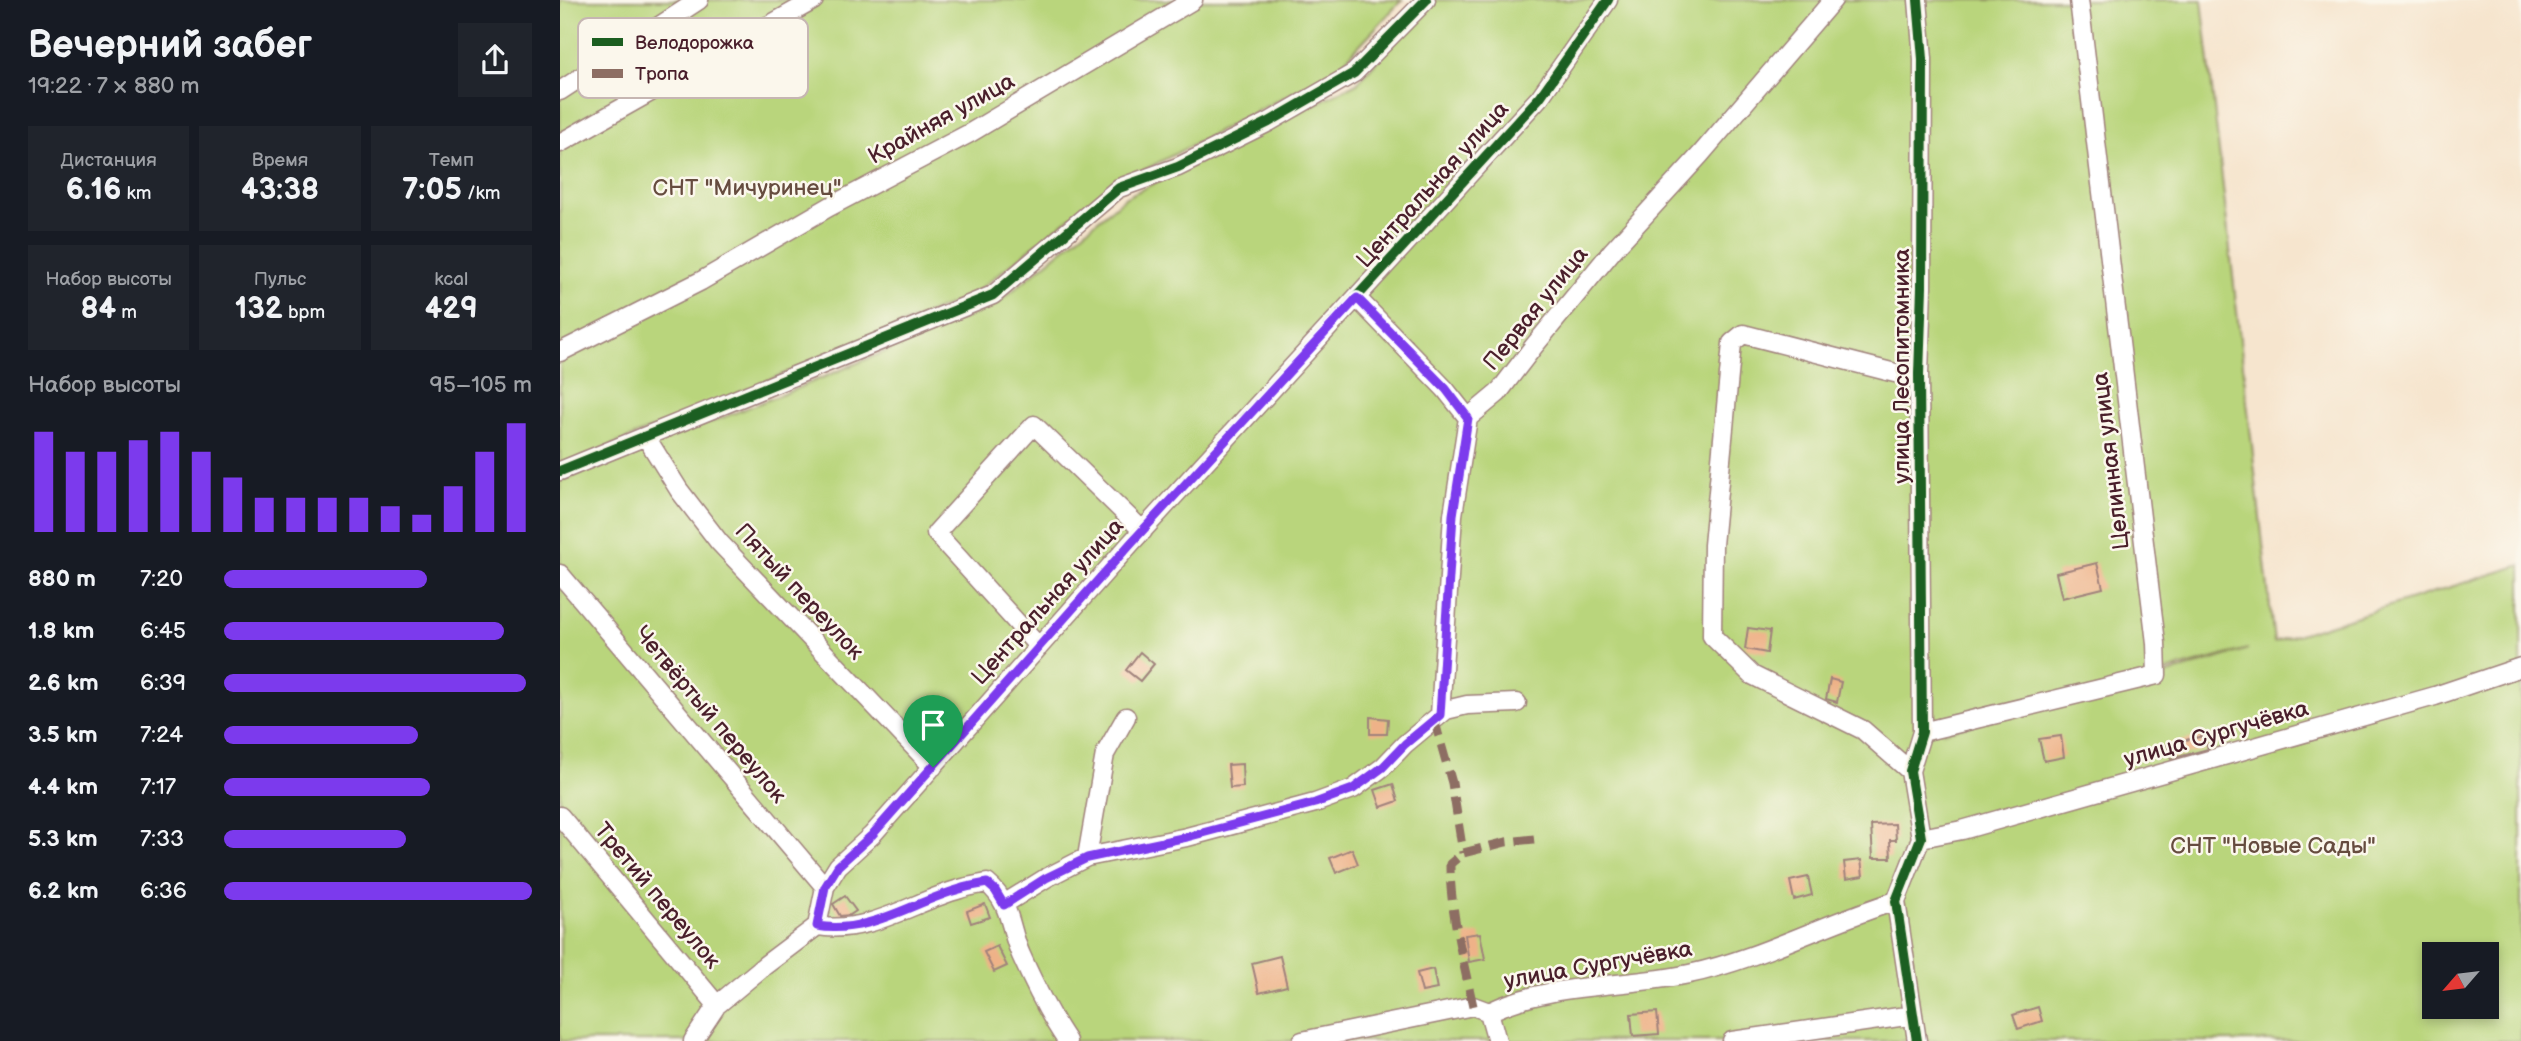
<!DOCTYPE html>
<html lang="ru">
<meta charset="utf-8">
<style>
:root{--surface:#171b24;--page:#20242c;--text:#f1f3f6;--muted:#9ea1a6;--accent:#7c3aed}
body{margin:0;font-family:"Balsamiq Sans",sans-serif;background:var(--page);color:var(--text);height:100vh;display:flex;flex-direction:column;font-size:26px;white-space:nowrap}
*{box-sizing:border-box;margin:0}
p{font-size:23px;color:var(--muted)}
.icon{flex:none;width:38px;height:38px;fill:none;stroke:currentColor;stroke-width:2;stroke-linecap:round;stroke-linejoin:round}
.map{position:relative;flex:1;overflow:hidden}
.drawer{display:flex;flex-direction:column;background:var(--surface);width:560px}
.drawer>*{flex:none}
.needle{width:46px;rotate:242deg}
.controls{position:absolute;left:1862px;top:942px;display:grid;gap:14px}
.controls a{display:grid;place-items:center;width:77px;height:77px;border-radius:0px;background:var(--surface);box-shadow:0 4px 10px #0003;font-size:35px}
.pin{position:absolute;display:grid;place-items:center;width:60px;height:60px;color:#fff;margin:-72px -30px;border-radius:50% 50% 50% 0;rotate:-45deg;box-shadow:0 0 7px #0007}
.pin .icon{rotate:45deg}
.round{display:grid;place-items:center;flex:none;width:74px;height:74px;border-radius:0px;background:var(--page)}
.overview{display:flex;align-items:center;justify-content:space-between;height:119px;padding:0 28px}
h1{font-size:38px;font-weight:700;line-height:52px}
.stats{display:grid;grid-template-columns:repeat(3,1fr);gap:10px;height:119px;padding:7px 28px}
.stats div{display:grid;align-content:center;border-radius:0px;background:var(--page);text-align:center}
.stats b{font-size:30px;font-weight:700}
.stats small{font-size:19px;font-weight:400}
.stats p{font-size:19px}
.chart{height:196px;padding:14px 28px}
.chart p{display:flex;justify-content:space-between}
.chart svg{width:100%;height:126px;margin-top:7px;stroke:var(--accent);stroke-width:6}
ul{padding:0 28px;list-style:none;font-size:23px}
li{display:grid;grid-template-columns:112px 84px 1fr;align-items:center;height:52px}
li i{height:18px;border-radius:9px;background:var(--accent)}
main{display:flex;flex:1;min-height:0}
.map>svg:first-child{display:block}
.green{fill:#b9d57b;stroke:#827a53;stroke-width:2;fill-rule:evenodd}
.building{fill:#eeb288}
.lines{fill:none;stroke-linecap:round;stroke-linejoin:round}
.minor-casing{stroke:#a0827c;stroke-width:21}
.minor{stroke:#fff;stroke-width:18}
.quiet{stroke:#8d6e63;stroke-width:9;stroke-dasharray:18 9;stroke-linecap:butt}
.cycleway-casing{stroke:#fbf7ec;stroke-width:15}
.cycleway{stroke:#1b5e20;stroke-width:10}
.route-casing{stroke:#fff;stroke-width:14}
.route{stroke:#7c3aed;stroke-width:9}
.labels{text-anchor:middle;stroke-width:5;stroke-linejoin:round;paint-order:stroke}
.street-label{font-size:23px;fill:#4a1f2b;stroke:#fbf7ec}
.park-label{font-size:23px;fill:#664c3f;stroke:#fbf7ec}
.key{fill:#fbf7ec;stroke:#c6b6b2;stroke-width:2}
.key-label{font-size:19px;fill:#4a1f2b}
</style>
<main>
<section class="drawer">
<div class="overview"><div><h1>Вечерний забег</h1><p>19:22 · 7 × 880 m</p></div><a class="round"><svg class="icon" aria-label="share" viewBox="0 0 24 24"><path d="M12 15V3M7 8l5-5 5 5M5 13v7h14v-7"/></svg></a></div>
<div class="stats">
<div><p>Дистанция</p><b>6.16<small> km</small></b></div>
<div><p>Время</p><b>43:38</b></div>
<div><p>Темп</p><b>7:05<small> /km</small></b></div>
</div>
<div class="stats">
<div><p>Набор высоты</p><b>84<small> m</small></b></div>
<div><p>Пульс</p><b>132<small> bpm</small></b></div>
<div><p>kcal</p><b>429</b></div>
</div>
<div class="chart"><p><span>Набор высоты</span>95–105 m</p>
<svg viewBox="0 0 160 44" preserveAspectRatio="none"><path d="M5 44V9M15 44V16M25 44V16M35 44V12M45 44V9M55 44V16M65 44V25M75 44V32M85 44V32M95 44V32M105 44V32M115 44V35M125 44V38M135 44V28M145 44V16M155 44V6"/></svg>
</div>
<ul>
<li><b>880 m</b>7:20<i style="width:66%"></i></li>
<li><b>1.8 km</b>6:45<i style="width:91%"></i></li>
<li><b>2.6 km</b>6:39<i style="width:98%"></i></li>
<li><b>3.5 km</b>7:24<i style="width:63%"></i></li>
<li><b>4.4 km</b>7:17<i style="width:67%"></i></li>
<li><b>5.3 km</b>7:33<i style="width:59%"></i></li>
<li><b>6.2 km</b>6:36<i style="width:100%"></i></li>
</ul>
</section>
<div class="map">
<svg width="1961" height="1041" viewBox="0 0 1961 1041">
<rect width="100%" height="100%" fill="#fbf7ec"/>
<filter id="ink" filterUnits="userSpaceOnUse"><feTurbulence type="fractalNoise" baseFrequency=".0143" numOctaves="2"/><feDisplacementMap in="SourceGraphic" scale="14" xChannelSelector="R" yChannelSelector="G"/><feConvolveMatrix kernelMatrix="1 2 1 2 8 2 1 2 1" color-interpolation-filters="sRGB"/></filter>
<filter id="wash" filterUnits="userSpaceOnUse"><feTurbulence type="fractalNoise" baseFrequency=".00686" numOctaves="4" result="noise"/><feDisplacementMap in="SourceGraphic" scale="28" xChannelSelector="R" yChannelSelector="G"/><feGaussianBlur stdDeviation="1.57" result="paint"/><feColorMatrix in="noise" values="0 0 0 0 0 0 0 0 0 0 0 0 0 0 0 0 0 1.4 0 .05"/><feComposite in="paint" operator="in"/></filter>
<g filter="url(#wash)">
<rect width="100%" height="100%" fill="#f6e5ce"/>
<path class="green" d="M0 0H842L776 70 542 192 411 296 0 467Z
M872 0H1642L1714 642 1961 565V1041H1365L1340 910 1356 1041H0V481L228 392 434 306 566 197 797 83ZM1688 649 1592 679 1382 732ZM1874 954H1927V1006H1874Z"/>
<g id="blocks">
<path class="building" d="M1537 563 1543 588 1502 598 1496 573Z
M1188 628 1210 631 1207 653 1185 649Z
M580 652 594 664 580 681 566 670Z
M1270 679 1281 682 1277 702 1266 699Z
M810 717 828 719 827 734H810Z
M1501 736 1504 757 1484 761 1479 739Z
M1644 736 1648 749 1611 759 1607 744Z
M682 764 683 787 670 788 668 765Z
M833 784 838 801 821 807 815 790Z
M1335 824 1336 840H1330L1331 858H1313L1311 825Z
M792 849 798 864 776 873 770 858Z
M1301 860 1303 876 1286 879 1284 862Z
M1248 877 1252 895 1234 900 1230 881Z
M285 896 296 911 290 915 280 916 273 904Z
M425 904 430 917 411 923 407 911Z
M920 933 925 959 909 962 905 935Z
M437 946 447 966 434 972 424 952Z
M720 956 727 986 699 993 692 963Z
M873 969 877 989 862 992 857 973Z
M1478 1007 1482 1021 1458 1029 1453 1015Z
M1097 1012 1099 1034 1073 1036 1071 1014Z"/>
</g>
</g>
<g filter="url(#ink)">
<use href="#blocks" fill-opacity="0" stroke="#a0827c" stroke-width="2"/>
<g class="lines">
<g class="minor-casing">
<path id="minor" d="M0 91 139 0
M0 143 254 0
M797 298 885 389 908 418
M0 352 141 281 269 207 410 133 633 0
M86 437 119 490 159 542 373 767
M0 471 433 295 559 188 618 167 709 122 794 73 866 0
M0 574 265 887
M479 647 376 533 474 425 583 531
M880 715 893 515 908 418 938 393 974 346 1053 250 1140 155 1273 0
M1362 732 1597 675 1596 643 1519 0
M1350 771 1303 730 1192 675 1152 636 1153 545 1172 343 1183 334 1335 373 1359 374
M0 816 157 1005
M1361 838 1402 830 1875 696 1961 667
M527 857 545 754 566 717
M444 904 486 878 527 857 627 837 755 803 793 789 823 767 845 744 886 710 907 705 957 703
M257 926C309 935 352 902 400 889 408 886 418 885 427 883 452 904 449 928 461 955 474 984 489 1015 507 1041
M929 1012 937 1041
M133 1041 157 1005 204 966 257 926 265 887 278 866 312 835 571 543 980 97 1048 0
M742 1041 913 1006 929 1012C991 982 1063 988 1129 974 1200 959 1267 922 1336 901
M1172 1041 1353 1015
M1357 1041 1336 901 1361 838 1350 771 1362 732 1359 374 1362 287 1363 59 1358 0"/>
</g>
<use href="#minor" class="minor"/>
<path class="quiet" d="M874 719 892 783 903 853
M913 1006C903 960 890 911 890 864L903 853 946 842 974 839"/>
<g class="cycleway-casing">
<path id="cycleway" d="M0 471 433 295 559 188 618 167 709 122 794 73 866 0
M257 926 265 887 278 866 312 835 571 543 980 97 1048 0
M1357 1041 1336 901 1361 838 1350 771 1362 732 1359 374 1362 287 1363 59 1358 0"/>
</g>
<use href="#cycleway" class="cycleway"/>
</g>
</g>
<g class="lines" filter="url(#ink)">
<g class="route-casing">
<path id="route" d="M797 298 886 389 908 418 893 515 880 715 845 744 823 767 793 789 755 803 627 837 527 858 486 878 444 905 435 890 427 883C418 885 408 886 400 889 352 902 309 935 257 926L265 887 278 866 312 835 571 543Z"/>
</g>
<use href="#route" class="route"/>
</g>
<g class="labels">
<g class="street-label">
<text transform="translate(381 118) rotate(-29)" y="8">Крайняя улица</text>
<text transform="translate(872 184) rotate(-48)" y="8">Центральная улица</text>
<text transform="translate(975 308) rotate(-51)" y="8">Первая улица</text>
<text transform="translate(1341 366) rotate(-90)" y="8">улица Лесопитомника</text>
<text transform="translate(1550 461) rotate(-97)" y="8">Целинная улица</text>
<text transform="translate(240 591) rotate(47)" y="8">Пятый переулок</text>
<text transform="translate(487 601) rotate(-48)" y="8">Центральная улица</text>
<text transform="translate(151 714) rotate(50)" y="8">Четвёртый переулок</text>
<text transform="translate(1656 733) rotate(-16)" y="8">улица Сургучёвка</text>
<text transform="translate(98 895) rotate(50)" y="8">Третий переулок</text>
<text transform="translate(1038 964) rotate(-10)" y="8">улица Сургучёвка</text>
</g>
<g class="park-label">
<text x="187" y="195">СНТ "Мичуринец"</text>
<text x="1713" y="853">СНТ "Новые Сады"</text>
</g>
</g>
<rect x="18" y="18" width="230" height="80" rx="10" class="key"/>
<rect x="32" y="38" width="31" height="8" fill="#1b5e20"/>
<rect x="32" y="69" width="31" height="9" fill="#8d6e63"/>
<g class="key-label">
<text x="75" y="49">Велодорожка</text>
<text x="75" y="80">Тропа</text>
</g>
</svg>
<div class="controls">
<a><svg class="needle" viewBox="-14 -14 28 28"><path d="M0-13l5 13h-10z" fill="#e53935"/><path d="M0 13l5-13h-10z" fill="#9ea1a6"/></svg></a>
</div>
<div class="pin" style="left:373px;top:767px;background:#1e9e55"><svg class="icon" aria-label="arrive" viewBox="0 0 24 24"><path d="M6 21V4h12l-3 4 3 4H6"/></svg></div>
</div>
</main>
